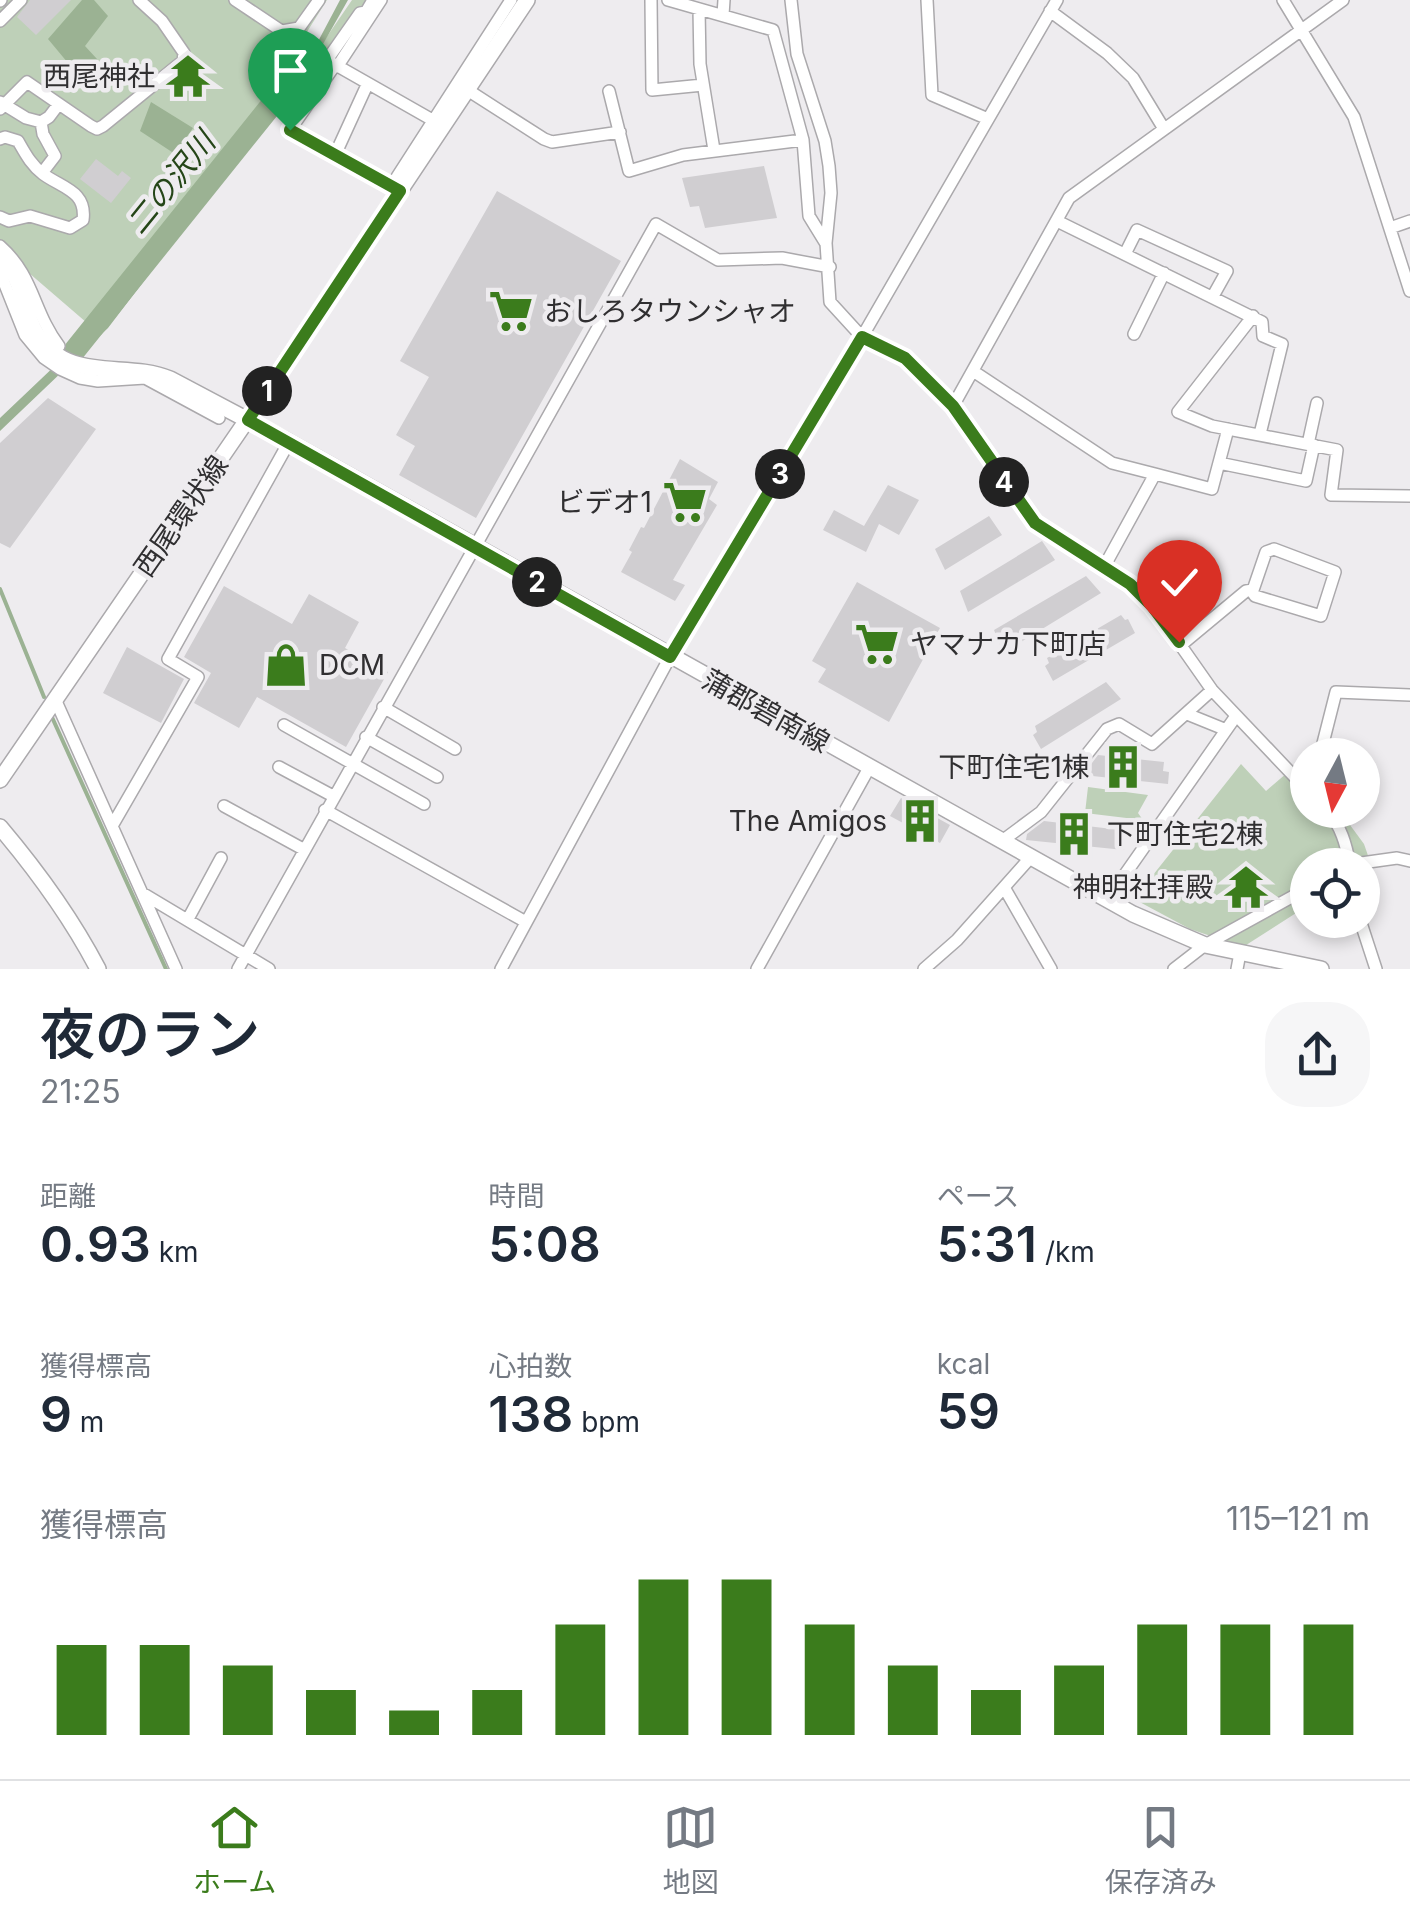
<!DOCTYPE html>
<html lang="ja">
<meta charset="utf-8">
<style>
:root{--surface:#fff;--page:#f6f6f7;--text:#1f2937;--muted:#747a83;--line:#e0e1e3;--accent:#3b7c1c}
body{margin:0;font-family:Inter,"Noto Sans JP",sans-serif;background:var(--page);color:var(--text);height:100vh;display:flex;flex-direction:column;font-size:38px;white-space:nowrap}
*{box-sizing:border-box;margin:0}
p{font-size:32px;color:var(--muted)}
.icon{flex:none;width:55px;height:55px;fill:none;stroke:currentColor;stroke-width:2;stroke-linecap:round;stroke-linejoin:round}
.map{position:relative;height:969px;overflow:hidden}
.drawer{display:flex;flex-direction:column;background:var(--surface);flex:1}
.drawer>*{flex:none}
.needle{width:65px;rotate:187deg}
.tools{position:absolute;left:1290px;top:738px;display:grid;gap:20px}
.tools a{display:grid;place-items:center;width:90px;height:90px;border-radius:50%;background:var(--surface);box-shadow:0 5px 15px #0003;font-size:50px}
.pin{position:absolute;display:grid;place-items:center;width:85px;height:85px;color:#fff;margin:-102px -42px;border-radius:50% 50% 50% 0;rotate:-45deg;box-shadow:0 0 10px #0007}
.pin .icon{rotate:45deg}
.km{position:absolute;width:50px;height:50px;margin:-25px;border-radius:50%;background:#222;color:#fff;font-size:28px;line-height:50px;text-align:center}
.round{display:grid;place-items:center;flex:none;width:105px;height:105px;border-radius:40px;background:var(--page)}
.head{display:flex;align-items:center;justify-content:space-between;height:170px;padding:0 40px}
h1{font-size:55px;font-weight:600;line-height:75px}
.figures{display:grid;grid-template-columns:repeat(3,1fr);gap:15px;height:170px;padding:10px 40px}
.figures div{display:grid;align-content:center}
.figures b{font-size:50px;font-weight:600}
.figures small{font-size:28px;font-weight:400}
.figures p{font-size:28px}
.chart{height:280px;padding:20px 40px}
.chart p{display:flex;justify-content:space-between}
.chart svg{width:100%;height:180px;margin-top:10px;stroke:var(--accent);stroke-width:6}
.tab-bar{display:flex;justify-content:space-around;align-items:center;height:140px;border-top:2px solid var(--line);background:var(--surface);font-size:28px;color:var(--muted)}
.tab-bar a{display:grid;justify-items:center;gap:5px}
.tab-bar .on{color:var(--accent)}
.map>svg:first-child{display:block}
.green{fill:#bed0b8}
.water{fill:#9bb293}
.lines{fill:none;stroke-linecap:round;stroke-linejoin:round}
.stream{stroke:#9bb293;stroke-width:4}
.river{stroke:#9bb293;stroke-width:22}
.building{fill:#d0ced1}
.minor-casing{stroke:#aba9ac;stroke-width:14}
.major-casing{stroke:#aba9ac;stroke-width:18}
.minor{stroke:#fff;stroke-width:11}
.major{stroke:#fff;stroke-width:15}
.route-casing{stroke:#fff;stroke-width:20}
.route{stroke:#3b7c1c;stroke-width:12}
.labels{text-anchor:middle;stroke-width:9;stroke-linejoin:round;paint-order:stroke}
.poi-label{font-size:28px;fill:#302f31;stroke:#eeecef;text-anchor:end}
.street-label{font-size:28px;fill:#302f31;stroke:#eeecef}
.water-label{font-size:30px;font-style:italic;fill:#254618;stroke:#eeecef}
</style>
<div class="map">
<svg width="1410" height="969" viewBox="0 0 1410 969">
<rect width="100%" height="100%" fill="#eeecef"/>
<path class="green" d="M0 0H327L300 43 315 54 352 0H376L329 68 311 61 314 57 101 335 0 248Z
M1241 764 1266 791 1294 767 1307 778 1308 810H1339L1364 844 1373 870 1363 876 1362 865H1308L1307 906 1243 947 1190 929 1134 899Z
M1088 787 1148 795 1138 813 1143 820 1085 813Z"/>
<path class="water" d="M82 0H94L108 16 85 46 109 72 93 93 48 39Z
M340 0H348L318 53 108 328 0 431V418L101 322 314 49Z
M151 102 193 128 175 154 140 131Z"/>
<g class="lines">
<path class="stream" d="M0 589 44 697
M51 715 166 969"/>
<path class="river" d="M75 350 270 107"/>
</g>
<path class="building" d="M30 0H71L36 35 17 17Z
M96 159 118 176 122 171 131 178 111 203 80 179Z
M764 166 777 218 705 228 699 206 690 207 682 178Z
M497 191 621 261 476 518 399 475 415 446 396 435 429 377 400 361Z
M48 398 96 429 10 548 0 543V443Z
M680 459 718 482 709 499 717 505 673 580 685 585 675 601 621 572 632 552 629 550 641 527 644 528Z
M888 485 919 500 899 535 879 524 866 552 823 530 834 510 864 526Z
M989 516 1002 535 945 570 935 549Z
M1042 541 1055 560 968 612 960 591Z
M1086 576 1101 593 1003 653 994 630Z
M857 582 940 628 889 722 818 682 826 669 812 661Z
M224 586 292 624 309 594 359 622 345 648 388 672 346 747 257 697 239 728 194 703 211 673 184 657Z
M1121 615 1125 620 1128 619 1135 633 1053 681 1045 666 1049 663 1047 658Z
M127 647 184 679 161 723 103 693Z
M1106 682 1121 699 1041 749 1033 735 1037 732 1035 726Z
M1098 755 1164 762 1163 771 1169 772 1168 784 1083 775Z
M901 798 950 825 940 843 890 816Z
M1044 821 1121 830 1120 838 1125 839 1124 850 1026 840 1027 834Z"/>
<g class="lines">
<g class="minor-casing">
<path id="minor" d="M235 0 295 40
M373 0 366 12 360 13 327 60 443 126
M651 0 652 90 703 85
M668 0 773 30 803 140 809 216 825 242
M791 0 797 54 825 141 829 166 831 193 826 243 830 302 862 337 905 359 953 406 1035 523 1130 584 1153 606 1212 690 1308 791
M927 0 932 95 988 119
M1283 0 1354 117 1410 291
M0 1 1 0
M699 9 700 64 714 150
M1050 11 1107 53 1133 78 1164 129
M723 15 724 0
M0 21 21 0
M282 31 299 28 319 0
M335 65 290 130 400 191
M337 67 381 0
M466 89 544 139 552 142 620 132
M609 91 629 171 683 155 803 140
M0 102 26 118 41 122
M0 109 27 82 91 126 97 129 103 126 183 61 184 53 162 21 139 0
M0 139 5 137 18 141C25 153 31 165 43 174 62 188 87 191 83 220L70 228 30 216 9 221 0 217
M335 155 367 85
M42 173 55 156 43 134 41 122 49 117 58 105
M397 177 511 0
M1057 221 1262 322 1263 336 1282 344 1260 434
M1390 228 1410 221
M0 246C34 276 33 312 59 346
M1125 254 1137 230 1227 271 1213 296
M0 272 25 335 44 358 60 369 80 378 98 381 145 378 219 418
M1253 316 1178 412 1212 426 1337 450 1331 495 1410 496
M1134 334 1164 273
M973 371 1112 463 1155 474
M953 406 1069 198 1343 0
M1308 444 1317 403
M1219 463 1306 481 1314 445
M1104 567 1155 474 1212 489 1228 429
M1181 645 1246 591 1253 590 1266 552 1274 549 1335 572 1321 616 1255 596 1251 590
M55 699 176 969
M383 707 455 749
M1187 714 1224 729
M284 725 424 804
M366 737 437 777
M1320 755 1336 692 1410 695
M279 767 333 796
M224 806 303 849
M325 810 526 922
M1327 810C1341 826 1346 844 1350 865
M112 826 198 677 168 659 289 442
M1002 841 1041 812 1107 729 1119 724 1152 744 1212 690
M1347 865 1397 858 1410 861
M1005 889 1051 969
M142 893 269 969
M1107 900 1236 716
M188 919 221 858
M1360 920 1376 969
M238 969 656 224 718 260 782 258 830 267
M501 969 670 657 862 337 1057 0
M757 969 869 768
M924 969 957 940 1030 858
M1174 969 1205 945 1308 888
M1237 969 1240 953"/>
</g>
<g class="major-casing">
<path id="major" d="M0 257C24 277 21 308 36 333 69 385 125 360 170 379L289 442 1133 914 1205 945 1321 969
M0 780 247 420 527 0
M0 827C38 872 71 917 98 969"/>
</g>
<use href="#minor" class="minor"/>
<use href="#major" class="major"/>
</g>
<g class="lines">
<g class="route-casing">
<path id="route" d="M290 130 400 191 248 420 670 657 862 337 905 358 953 406 1035 523 1130 584 1152 606 1179 642"/>
</g>
<use href="#route" class="route"/>
</g>
<defs>
<g id="temple-bare" transform="scale(3.45)"><path d="M0-6L5-2H3V0L6.5 2.5H4V6H1.5V3h-3V6H-4V2.5H-6.5L-3 0V-2H-5Z" fill="#3b7c1c" stroke="#eeecef" stroke-width="2.5" paint-order="stroke"/></g>
<g id="supermarket-bare" transform="scale(3.45)"><path d="M-6-5.5h2.5l.6 2H6L4.5 2H-2.5L-4.4-4H-6ZM-1.5 3.2a1.3 1.3 0 1 0 .1 0ZM3 3.2a1.3 1.3 0 1 0 .1 0Z" fill="#3b7c1c" stroke="#eeecef" stroke-width="2.5" paint-order="stroke"/></g>
<g id="shop-bare" transform="scale(3.45)"><path d="M-5-2.5h2.3a2.7 3.5 0 0 1 5.4 0H5L5.5 6h-11ZM-1.5-2.5h3a1.5 2.3 0 0 0-3 0Z" fill="#3b7c1c" stroke="#eeecef" stroke-width="2.5" paint-order="stroke"/></g>
<g id="building-bare" transform="scale(3.45)"><path d="M-4-6H4V6H1V3H-1V6H-4ZM-2.5-4.3h1.7v1.8h-1.7ZM.8-4.3h1.7v1.8H.8ZM-2.5-1h1.7V.8h-1.7ZM.8-1h1.7V.8H.8Z" fill="#3b7c1c" stroke="#eeecef" stroke-width="2.5" paint-order="stroke"/></g>
</defs>
<g fill-rule="evenodd">
<use href="#temple-bare" x="188" y="76"/>
<use href="#supermarket-bare" x="511" y="311"/>
<use href="#supermarket-bare" x="685" y="502"/>
<use href="#supermarket-bare" x="877" y="644"/>
<use href="#shop-bare" x="286" y="665"/>
<use href="#building-bare" x="1123" y="767"/>
<use href="#building-bare" x="920" y="821"/>
<use href="#building-bare" x="1074" y="834"/>
<use href="#temple-bare" x="1246" y="887"/>
</g>
<g class="labels">
<g class="poi-label">
<text x="155" y="86">西尾神社</text>
<text x="544" y="321" text-anchor="start">おしろタウンシャオ</text>
<text x="652" y="512">ビデオ1</text>
<text x="910" y="654" text-anchor="start">ヤマナカ下町店</text>
<text x="319" y="675" text-anchor="start">DCM</text>
<text x="1090" y="777">下町住宅1棟</text>
<text x="887" y="831">The Amigos</text>
<text x="1107" y="844" text-anchor="start">下町住宅2棟</text>
<text x="1213" y="897">神明社拝殿</text>
</g>
<g class="street-label">
<text transform="translate(181 516) rotate(-55)" y="10">西尾環状線</text>
<text transform="translate(766 711) rotate(29)" y="10">蒲郡碧南線</text>
</g>
<g class="water-label">
<text transform="translate(171 183) rotate(-51)" y="10">二の沢川</text>
</g>
</g>
</svg>
<div class="tools">
<a><svg class="needle" viewBox="-14 -14 28 28"><path d="M0-13l5 13h-10z" fill="#e53935"/><path d="M0 13l5-13h-10z" fill="#747a83"/></svg></a>
<a><svg class="icon" aria-label="locate" viewBox="0 0 24 24"><circle cx="12" cy="12" r="6"/><path d="M12 2v4M12 18v4M2 12h4M18 12h4"/></svg></a>
</div>
<div class="pin" style="left:290px;top:130px;background:#1e9e55"><svg class="icon" aria-label="arrive" viewBox="0 0 24 24"><path d="M6 21V4h12l-3 4 3 4H6"/></svg></div>
<div class="pin" style="left:1179px;top:642px;background:#d93025"><svg class="icon" aria-label="check" viewBox="0 0 24 24"><path d="M5 12l5 5 9-10"/></svg></div>
<b class="km" style="left:267px;top:391px">1</b>
<b class="km" style="left:537px;top:582px">2</b>
<b class="km" style="left:780px;top:474px">3</b>
<b class="km" style="left:1004px;top:482px">4</b>
</div>
<section class="drawer">
<div class="head"><div><h1>夜のラン</h1><p>21:25</p></div><a class="round"><svg class="icon" aria-label="share" viewBox="0 0 24 24"><path d="M12 15V3M7 8l5-5 5 5M5 13v7h14v-7"/></svg></a></div>
<div class="figures">
<div><p>距離</p><b>0.93<small> km</small></b></div>
<div><p>時間</p><b>5:08</b></div>
<div><p>ペース</p><b>5:31<small> /km</small></b></div>
</div>
<div class="figures">
<div><p>獲得標高</p><b>9<small> m</small></b></div>
<div><p>心拍数</p><b>138<small> bpm</small></b></div>
<div><p>kcal</p><b>59</b></div>
</div>
<div class="chart"><p><span>獲得標高</span>115–121 m</p>
<svg viewBox="0 0 160 44" preserveAspectRatio="none"><path d="M5 44V22M15 44V22M25 44V27M35 44V33M45 44V38M55 44V33M65 44V17M75 44V6M85 44V6M95 44V17M105 44V27M115 44V33M125 44V27M135 44V17M145 44V17M155 44V17"/></svg>
</div>
</section>
<nav class="tab-bar">
<a class="on"><svg class="icon" aria-label="home" viewBox="0 0 24 24"><path d="M3 11l9-7 9 7M6 9v11h12V9"/></svg>ホーム</a>
<a><svg class="icon" aria-label="map" viewBox="0 0 24 24"><path d="M3 6l6-2 6 2 6-2v14l-6 2-6-2-6 2zM9 4v14M15 6v14"/></svg>地図</a>
<a><svg class="icon" aria-label="saved" viewBox="0 0 24 24"><path d="M7 4h10v16l-5-4-5 4z"/></svg>保存済み</a>
</nav>
